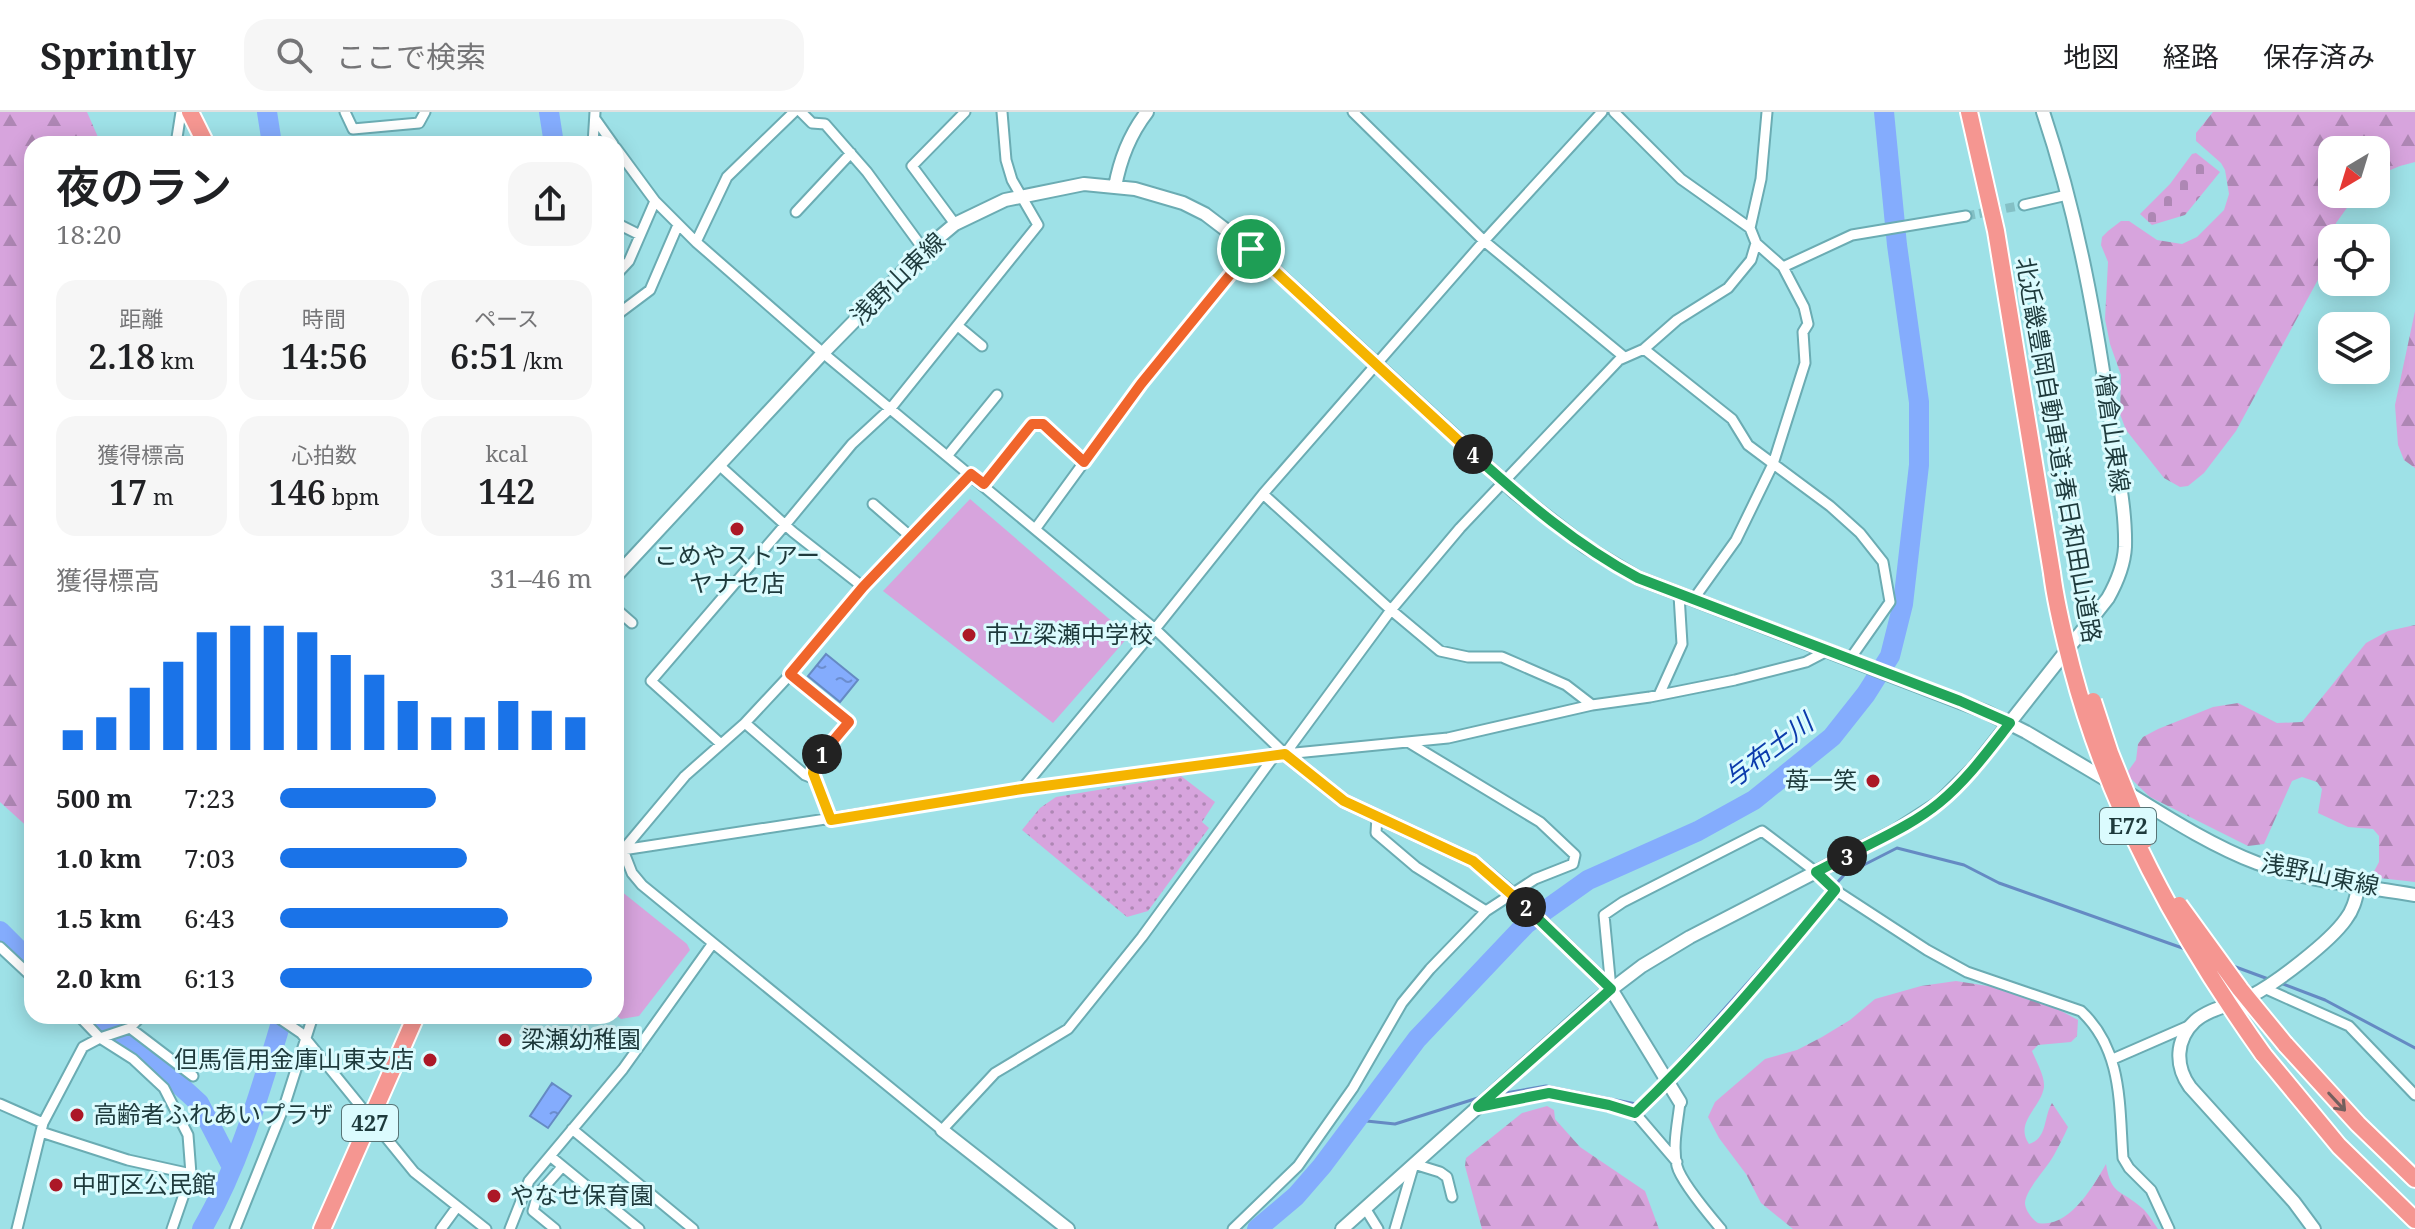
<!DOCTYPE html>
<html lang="ja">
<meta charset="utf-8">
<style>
:root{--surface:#fff;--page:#f6f6f6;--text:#202124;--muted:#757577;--line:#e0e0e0;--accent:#1a73e8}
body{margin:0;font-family:"Noto Serif","Noto Sans JP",serif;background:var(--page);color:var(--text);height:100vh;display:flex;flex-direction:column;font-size:30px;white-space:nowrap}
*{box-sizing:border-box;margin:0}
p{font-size:26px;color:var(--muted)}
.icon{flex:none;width:44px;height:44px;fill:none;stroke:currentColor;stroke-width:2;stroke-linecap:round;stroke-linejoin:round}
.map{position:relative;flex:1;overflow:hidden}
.sheet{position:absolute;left:24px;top:24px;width:600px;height:888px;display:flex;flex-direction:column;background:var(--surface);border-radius:24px;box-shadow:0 4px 20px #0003}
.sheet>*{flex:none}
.needle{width:52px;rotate:218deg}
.fabs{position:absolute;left:2318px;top:24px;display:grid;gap:16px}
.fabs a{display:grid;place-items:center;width:72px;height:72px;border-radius:16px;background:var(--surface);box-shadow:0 4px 20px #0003;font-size:40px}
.pin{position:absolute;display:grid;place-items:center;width:68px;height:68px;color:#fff;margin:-34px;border:4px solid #fff;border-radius:50%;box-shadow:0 2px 8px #0007}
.km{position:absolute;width:40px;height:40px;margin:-20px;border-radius:50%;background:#222;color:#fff;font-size:22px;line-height:40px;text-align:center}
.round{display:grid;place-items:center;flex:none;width:84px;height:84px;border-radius:24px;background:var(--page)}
.overview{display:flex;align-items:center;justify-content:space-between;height:136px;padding:0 32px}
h1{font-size:44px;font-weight:600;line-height:60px}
.figures{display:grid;grid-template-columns:repeat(3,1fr);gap:12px;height:136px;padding:8px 32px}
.figures div{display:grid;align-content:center;border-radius:20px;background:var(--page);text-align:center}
.figures b{font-size:34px;font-weight:600}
.figures small{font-size:22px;font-weight:400}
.figures p{font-size:22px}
.chart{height:224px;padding:16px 32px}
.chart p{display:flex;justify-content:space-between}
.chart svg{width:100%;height:144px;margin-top:8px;stroke:var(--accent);stroke-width:6}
ul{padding:0 32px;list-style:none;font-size:26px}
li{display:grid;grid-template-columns:128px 96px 1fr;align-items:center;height:60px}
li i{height:20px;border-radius:10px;background:var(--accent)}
header{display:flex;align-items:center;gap:48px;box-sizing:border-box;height:112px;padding:0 40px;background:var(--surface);border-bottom:2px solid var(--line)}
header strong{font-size:38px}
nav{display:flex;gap:44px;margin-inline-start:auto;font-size:28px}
.search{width:560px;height:72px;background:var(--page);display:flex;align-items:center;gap:20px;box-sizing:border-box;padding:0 28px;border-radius:24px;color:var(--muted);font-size:30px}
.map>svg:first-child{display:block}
.green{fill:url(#green-dots)}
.forest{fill:url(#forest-firs)}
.cemetery{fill:url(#cemetery-stones)}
.pitch{fill:#d7a4dd}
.water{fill:url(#water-ripples);stroke:#658ac3;stroke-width:2}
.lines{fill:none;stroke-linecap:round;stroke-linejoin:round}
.stream{stroke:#658ac3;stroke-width:3}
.river{stroke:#84acfd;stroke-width:20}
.street-tunnel{stroke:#84c0c5;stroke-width:9;stroke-dasharray:9 4.5;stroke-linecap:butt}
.street-casing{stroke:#6bacb3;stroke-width:13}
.secondary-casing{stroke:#6bacb3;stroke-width:16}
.highway-casing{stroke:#fff;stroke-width:20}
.street{stroke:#fff;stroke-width:9}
.secondary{stroke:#fff;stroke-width:12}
.highway{stroke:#f59691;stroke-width:16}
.highway-bridge-casing{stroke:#fff;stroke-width:20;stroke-linecap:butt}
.highway-bridge{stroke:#f59691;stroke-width:16}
.oneway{stroke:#745f5e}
.split-1-casing{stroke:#fff;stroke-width:16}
.split-2-casing{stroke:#fff;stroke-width:16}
.split-3-casing{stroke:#fff;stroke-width:16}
.split-4-casing{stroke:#fff;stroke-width:16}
.split-5-casing{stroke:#fff;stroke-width:16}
.split-1{stroke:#f0652b;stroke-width:10}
.split-2{stroke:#f5b400;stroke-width:10}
.split-3{stroke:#22a559;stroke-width:10}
.split-4{stroke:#22a559;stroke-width:10}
.split-5{stroke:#f5b400;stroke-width:10}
.poi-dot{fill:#ac1827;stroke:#dbfbfe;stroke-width:3}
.labels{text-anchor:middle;stroke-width:6;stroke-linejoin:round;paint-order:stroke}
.shield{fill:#dbfbfe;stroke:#577476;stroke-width:2}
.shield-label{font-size:22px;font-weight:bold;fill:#1e3a3c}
.street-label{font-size:24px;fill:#1e3a3c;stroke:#dbfbfe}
.poi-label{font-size:24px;fill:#1e3a3c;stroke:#dbfbfe;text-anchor:start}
.water-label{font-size:26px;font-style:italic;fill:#0b3bac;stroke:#dbfbfe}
</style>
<header>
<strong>Sprintly</strong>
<div class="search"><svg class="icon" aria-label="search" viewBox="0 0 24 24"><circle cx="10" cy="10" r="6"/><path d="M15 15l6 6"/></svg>ここで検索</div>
<nav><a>地図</a><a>経路</a><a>保存済み</a></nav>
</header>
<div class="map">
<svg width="2415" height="1117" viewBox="0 0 2415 1117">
<defs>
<pattern id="green-dots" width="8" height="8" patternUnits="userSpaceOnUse" patternTransform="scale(2)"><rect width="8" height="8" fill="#d7a4dd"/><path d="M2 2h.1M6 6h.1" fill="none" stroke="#ae87b4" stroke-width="1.8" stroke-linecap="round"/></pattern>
<pattern id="forest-firs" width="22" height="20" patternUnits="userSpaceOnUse" patternTransform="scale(2)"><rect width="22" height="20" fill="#d7a4dd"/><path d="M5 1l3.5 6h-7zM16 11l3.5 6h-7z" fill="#ae87b4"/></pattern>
<pattern id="cemetery-stones" width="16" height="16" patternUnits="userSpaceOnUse" patternTransform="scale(2)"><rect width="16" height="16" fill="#d7a4dd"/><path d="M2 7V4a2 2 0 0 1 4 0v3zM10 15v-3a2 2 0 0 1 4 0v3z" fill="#ae87b4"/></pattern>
<pattern id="water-ripples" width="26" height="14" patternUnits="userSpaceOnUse" patternTransform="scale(2)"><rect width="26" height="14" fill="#84acfd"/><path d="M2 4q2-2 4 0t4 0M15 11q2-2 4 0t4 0" fill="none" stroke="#6b8dce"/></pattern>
</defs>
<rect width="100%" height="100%" fill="#9ee1e7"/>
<path class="green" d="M1181 664 1215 690 1202 710 1209 716 1148 799 1127 805 1022 718 1040 696 1056 685Z"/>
<path class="forest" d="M0 0H87L101 32H32V719L0 690Z
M2213 0H2415V50L2400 54 2376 64V38H2332V82H2357L2336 111 2327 151 2236 319 2204 361 2188 374 2180 375 2164 366 2126 318 2120 302 2121 263 2110 232 2105 207 2108 150 2101 133 2102 125 2108 119 2121 109H2129L2157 128 2182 132 2197 125 2224 98 2229 82 2225 58 2221 51 2196 29V21Z
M2415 199V356L2404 348 2398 333 2395 293Z
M2415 513V770L2371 765 2379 750V724L2373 717 2348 715 2318 701 2322 677 2317 670 2302 665 2292 669 2264 732 2248 734 2150 685 2126 662 2136 648 2138 632 2143 625 2158 617 2213 595 2238 591 2277 611 2302 610 2366 531 2388 519Z
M1956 869 2026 880 2078 908 2077 924 2071 930 2038 933 2032 939C2036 949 2045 964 2044 975 2041 996 2014 1010 2029 1032 2048 1026 2043 1006 2052 991L2068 1015C2064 1024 2059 1034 2054 1043 2047 1056 2026 1077 2025 1091 2025 1098 2032 1107 2038 1111 2069 1117 2094 1073 2106 1052 2111 1084 2121 1077 2142 1096 2148 1101 2153 1110 2158 1117H1793L1761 1091 1746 1062 1719 1026 1708 1005 1715 990 1765 947 1797 938 1822 925 1850 908 1875 887 1921 874Z
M1547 994 1554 998 1555 1007 1580 1035 1645 1079 1659 1117H1482L1465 1054 1466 1046 1522 1001Z"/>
<path class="cemetery" d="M2196 41 2220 60 2185 103 2152 113 2140 102 2170 72 2192 42Z"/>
<path class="pitch" d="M970 387 1129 524 1053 611 883 479Z
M616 775 687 832 690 838 639 904 621 907 616 903Z"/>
<path class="water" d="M826 542 858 568 840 590 808 564Z
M552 971 571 984 548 1016 530 1004Z"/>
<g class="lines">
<path class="stream" d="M2233 854 2271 868
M2278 870 2325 888 2415 936
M1668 960 1844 763 1897 736 1964 753 1999 771 2188 838
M1500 982 1546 974 1636 992 1660 968
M1357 1008 1395 1012 1481 985"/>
<path class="river" d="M267 0 272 32
M549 0 554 32
M0 819 32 851
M97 904 150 946 199 991 232 1055
M202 1117C240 1052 261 976 283 904
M1257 1117 1296 1084 1322 1054 1417 927 1526 812 1588 768 1698 719 1754 688 1832 625 1866 582 1890 544 1903 492 1919 353V290L1897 133 1884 0"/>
<path class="street-tunnel" d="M1966 104 2024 93"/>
<g class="street-casing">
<path id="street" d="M345 0 353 17 419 11 425 0
M801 0 812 11 825 12 867 60 924 138
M1353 0 1484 129 1623 244
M1614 0 1681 67 1750 116 1756 131 1783 155 1804 195 1808 212 1803 220 1805 251 1773 352 1736 428 1693 488
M596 8 613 32
M176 32 181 0
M593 32 595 0
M616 36 655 89 696 130 823 241 1155 517 1285 642
M2024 93 2067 83
M796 100 851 41
M616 111 640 123
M955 112 912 54 965 0
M1750 116 1761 67 1767 0
M696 130 727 65 794 0
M1783 155 1852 123 1966 104
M616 163 629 149 655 89
M616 199 618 202 650 178 678 113
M958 214 982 234
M1644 237 1732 307 1748 333 1830 394 1860 421 1883 450 1890 490 1850 547
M948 343 997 283
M719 353 793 420 863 475
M984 372 1032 312H1043L1084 350
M1263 382 1391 498 1440 539 1468 545H1502L1566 573 1592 593
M873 392 911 425
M1036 416 1141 272 1251 137
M616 497 632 511
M790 562 849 610 815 650 813 661 831 708
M1659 583 1682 532 1679 483
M745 611 805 663 815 667
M721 632 651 569 785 413 852 332 891 296 1038 113 1012 68 1006 48 1002 0
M1285 642 1391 498 1460 416 1619 248 1644 237 1677 208 1728 176 1751 148 1756 131
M1022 677 1155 517 1263 382 1484 129 1602 0
M1377 704 1376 721 1416 755 1486 799 1535 767 1573 752 1575 743 1540 710 1408 630
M623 738 632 761 642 773 942 1018 995 961 1068 917 1142 825 1275 643
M623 738 685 664 745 611 787 566 863 475 971 362
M616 739 1022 677 1285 642 1448 626 1592 593 1650 585 1735 568 1806 550 1827 539
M0 835 32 865
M2264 876 2349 914 2415 983
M1611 877 1604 803 1623 790 1762 719 1816 760 1835 778 1927 838 1967 860 2081 899C2123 938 2119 993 2123 1046L2129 1056 2151 1078 2169 1117
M79 904 100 926 133 947 164 976 188 1023 191 1062 172 1117
M276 904 301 921 414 1060 486 1117
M130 916 193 964
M2113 947 2191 913
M1680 990C1678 1010 1672 1034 1677 1054 1681 1070 1710 1104 1721 1117
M0 992 43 1011
M1478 995 1549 981 1609 993 1635 1001C1707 932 1772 855 1835 778
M1635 1001 1677 1050
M572 1017 693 1117
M41 1020 128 1048 191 1062
M550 1044 639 1117
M1365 1096 1378 1117
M17 1117 43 1011 83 935 100 926 130 916 141 904
M235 1117 285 992 313 904
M441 1117 457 1095
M510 1117 529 1069 623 957 713 831
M555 1117 533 1099 538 1082 562 1055
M1233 1117 1298 1054 1353 976 1402 891 1430 857 1486 799
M1395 1117 1414 1052 1440 1060 1447 1065 1452 1085"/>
</g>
<g class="secondary-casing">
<path id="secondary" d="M1115 75C1120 47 1130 22 1147 0
M616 464 823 241 924 138 955 112 1005 88 1084 72 1135 77 1183 91 1205 102 1251 137 1516 381 1586 435 1638 466 1986 600 2026 620 2110 670
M1285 642 1344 689 1473 749 1517 786 1611 877 1680 990
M2125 679C2167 705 2210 733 2257 751 2306 769 2363 774 2415 783
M942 1018 1068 1117
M1342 1117 1596 889 1642 854 1690 825 1897 718 1939 691 1974 656 2108 486C2117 470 2124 453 2125 435 2126 397 2117 358 2112 320 2097 212 2078 104 2043 0
M2314 1117 2294 1090 2190 975C2175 954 2175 928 2195 909 2210 896 2233 893 2251 884 2276 871 2330 830 2346 807 2354 797 2356 785 2359 773"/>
</g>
<g class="highway-casing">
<path id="highway" d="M190 0 206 32
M1969 0 1996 119 2052 461
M2285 932 2358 1012 2415 1067
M2263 942 2339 1034 2415 1108
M322 1117 416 904"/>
</g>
<use href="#street" class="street"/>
<use href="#secondary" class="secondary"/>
<use href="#highway" class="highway"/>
<g class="highway-bridge-casing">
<path id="highway-bridge" d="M2052 461C2056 494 2064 524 2072 556 2109 697 2179 824 2263 942
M2093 589 2110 641 2145 728
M2179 793 2240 877 2285 932"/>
</g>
<use href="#highway-bridge" class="highway-bridge"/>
</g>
<defs><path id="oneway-shaft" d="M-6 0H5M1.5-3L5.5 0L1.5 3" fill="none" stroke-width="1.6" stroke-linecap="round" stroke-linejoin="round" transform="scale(2)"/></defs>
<use class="oneway" href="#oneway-shaft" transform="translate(2337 990) rotate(47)"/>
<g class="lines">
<g class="split-1-casing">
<path id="split-1" d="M822 642 849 610 790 562 863 475 971 362 984 372 1032 312H1043L1084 350 1141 272 1251 137"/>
</g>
<g class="split-2-casing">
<path id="split-2" d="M822 642 815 650 813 661 831 708 1022 677 1285 642 1344 689 1473 749 1526 795"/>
</g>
<g class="split-3-casing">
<path id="split-3" d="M1526 795 1611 877 1478 995 1549 981 1609 993 1635 1001C1707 932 1772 855 1835 778L1816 760 1847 744"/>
</g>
<g class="split-4-casing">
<path id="split-4" d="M1473 342C1525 389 1576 433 1638 466L1960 589 2010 611C1988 639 1967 668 1939 691 1912 713 1879 727 1847 744"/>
</g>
<g class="split-5-casing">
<path id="split-5" d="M1251 137 1473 342"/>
</g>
<use href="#split-1" class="split-1"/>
<use href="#split-2" class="split-2"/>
<use href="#split-3" class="split-3"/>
<use href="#split-4" class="split-4"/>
<use href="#split-5" class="split-5"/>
</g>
<g class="poi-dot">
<circle cx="737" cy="417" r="8"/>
<circle cx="969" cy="523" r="8"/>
<circle cx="1873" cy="669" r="8"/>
<circle cx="505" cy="928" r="8"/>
<circle cx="430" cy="948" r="8"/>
<circle cx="77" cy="1003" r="8"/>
<circle cx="56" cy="1073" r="8"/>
<circle cx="494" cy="1084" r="8"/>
</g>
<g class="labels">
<g class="shield">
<rect x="2100" y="696" width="56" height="36" rx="6"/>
<rect x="342" y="993" width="56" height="36" rx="6"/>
</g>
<g class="shield-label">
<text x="2128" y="722">E72</text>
<text x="370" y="1019">427</text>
</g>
<g class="street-label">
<text transform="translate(898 167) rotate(-44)" y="8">浅野山東線</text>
<text transform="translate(2112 321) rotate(82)" y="8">檜倉山東線</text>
<text transform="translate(2058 338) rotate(80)" y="8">北近畿豊岡自動車道;春日和田山道路</text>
<text transform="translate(2320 763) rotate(12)" y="8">浅野山東線</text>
</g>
<g class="poi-label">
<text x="737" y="452" text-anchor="middle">こめやストアー<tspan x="737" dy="28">ヤナセ店</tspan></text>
<text x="985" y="531">市立梁瀬中学校</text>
<text x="1857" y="677" text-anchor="end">苺一笑</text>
<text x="521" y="936">梁瀬幼稚園</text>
<text x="414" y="956" text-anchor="end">但馬信用金庫山東支店</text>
<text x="93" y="1011">高齢者ふれあいプラザ</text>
<text x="72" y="1081">中町区公民館</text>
<text x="510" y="1092">やなせ保育園</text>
</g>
<g class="water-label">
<text transform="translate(1768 639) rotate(-37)" y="9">与布土川</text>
</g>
</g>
</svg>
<div class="fabs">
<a><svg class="needle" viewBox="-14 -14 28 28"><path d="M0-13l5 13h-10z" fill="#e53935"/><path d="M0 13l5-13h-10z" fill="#757577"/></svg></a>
<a><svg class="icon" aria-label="locate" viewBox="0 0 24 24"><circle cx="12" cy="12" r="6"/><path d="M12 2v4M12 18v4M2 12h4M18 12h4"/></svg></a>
<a><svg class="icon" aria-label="layers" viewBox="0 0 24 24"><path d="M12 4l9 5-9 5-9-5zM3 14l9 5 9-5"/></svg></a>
</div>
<div class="pin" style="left:1251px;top:137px;background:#1e9e55"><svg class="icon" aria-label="arrive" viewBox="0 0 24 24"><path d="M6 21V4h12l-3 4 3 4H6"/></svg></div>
<b class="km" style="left:822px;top:642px">1</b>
<b class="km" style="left:1526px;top:795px">2</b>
<b class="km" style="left:1847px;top:744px">3</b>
<b class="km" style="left:1473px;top:342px">4</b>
<section class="sheet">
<div class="overview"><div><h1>夜のラン</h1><p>18:20</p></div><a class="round"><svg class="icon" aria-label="share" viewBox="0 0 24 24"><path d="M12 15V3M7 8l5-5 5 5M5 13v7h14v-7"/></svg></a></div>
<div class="figures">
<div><p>距離</p><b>2.18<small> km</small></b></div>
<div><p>時間</p><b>14:56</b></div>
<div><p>ペース</p><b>6:51<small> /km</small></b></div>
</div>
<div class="figures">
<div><p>獲得標高</p><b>17<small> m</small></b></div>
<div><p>心拍数</p><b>146<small> bpm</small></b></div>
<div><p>kcal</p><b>142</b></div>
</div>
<div class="chart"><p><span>獲得標高</span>31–46 m</p>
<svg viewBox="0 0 160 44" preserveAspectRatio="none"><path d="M5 44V38M15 44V34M25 44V25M35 44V17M45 44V8M55 44V6M65 44V6M75 44V8M85 44V15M95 44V21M105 44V29M115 44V34M125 44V34M135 44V29M145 44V32M155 44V34"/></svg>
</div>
<ul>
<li><b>500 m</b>7:23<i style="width:50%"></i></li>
<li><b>1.0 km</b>7:03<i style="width:60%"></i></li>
<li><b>1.5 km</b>6:43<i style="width:73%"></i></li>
<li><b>2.0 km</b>6:13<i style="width:100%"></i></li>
</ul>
</section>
</div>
